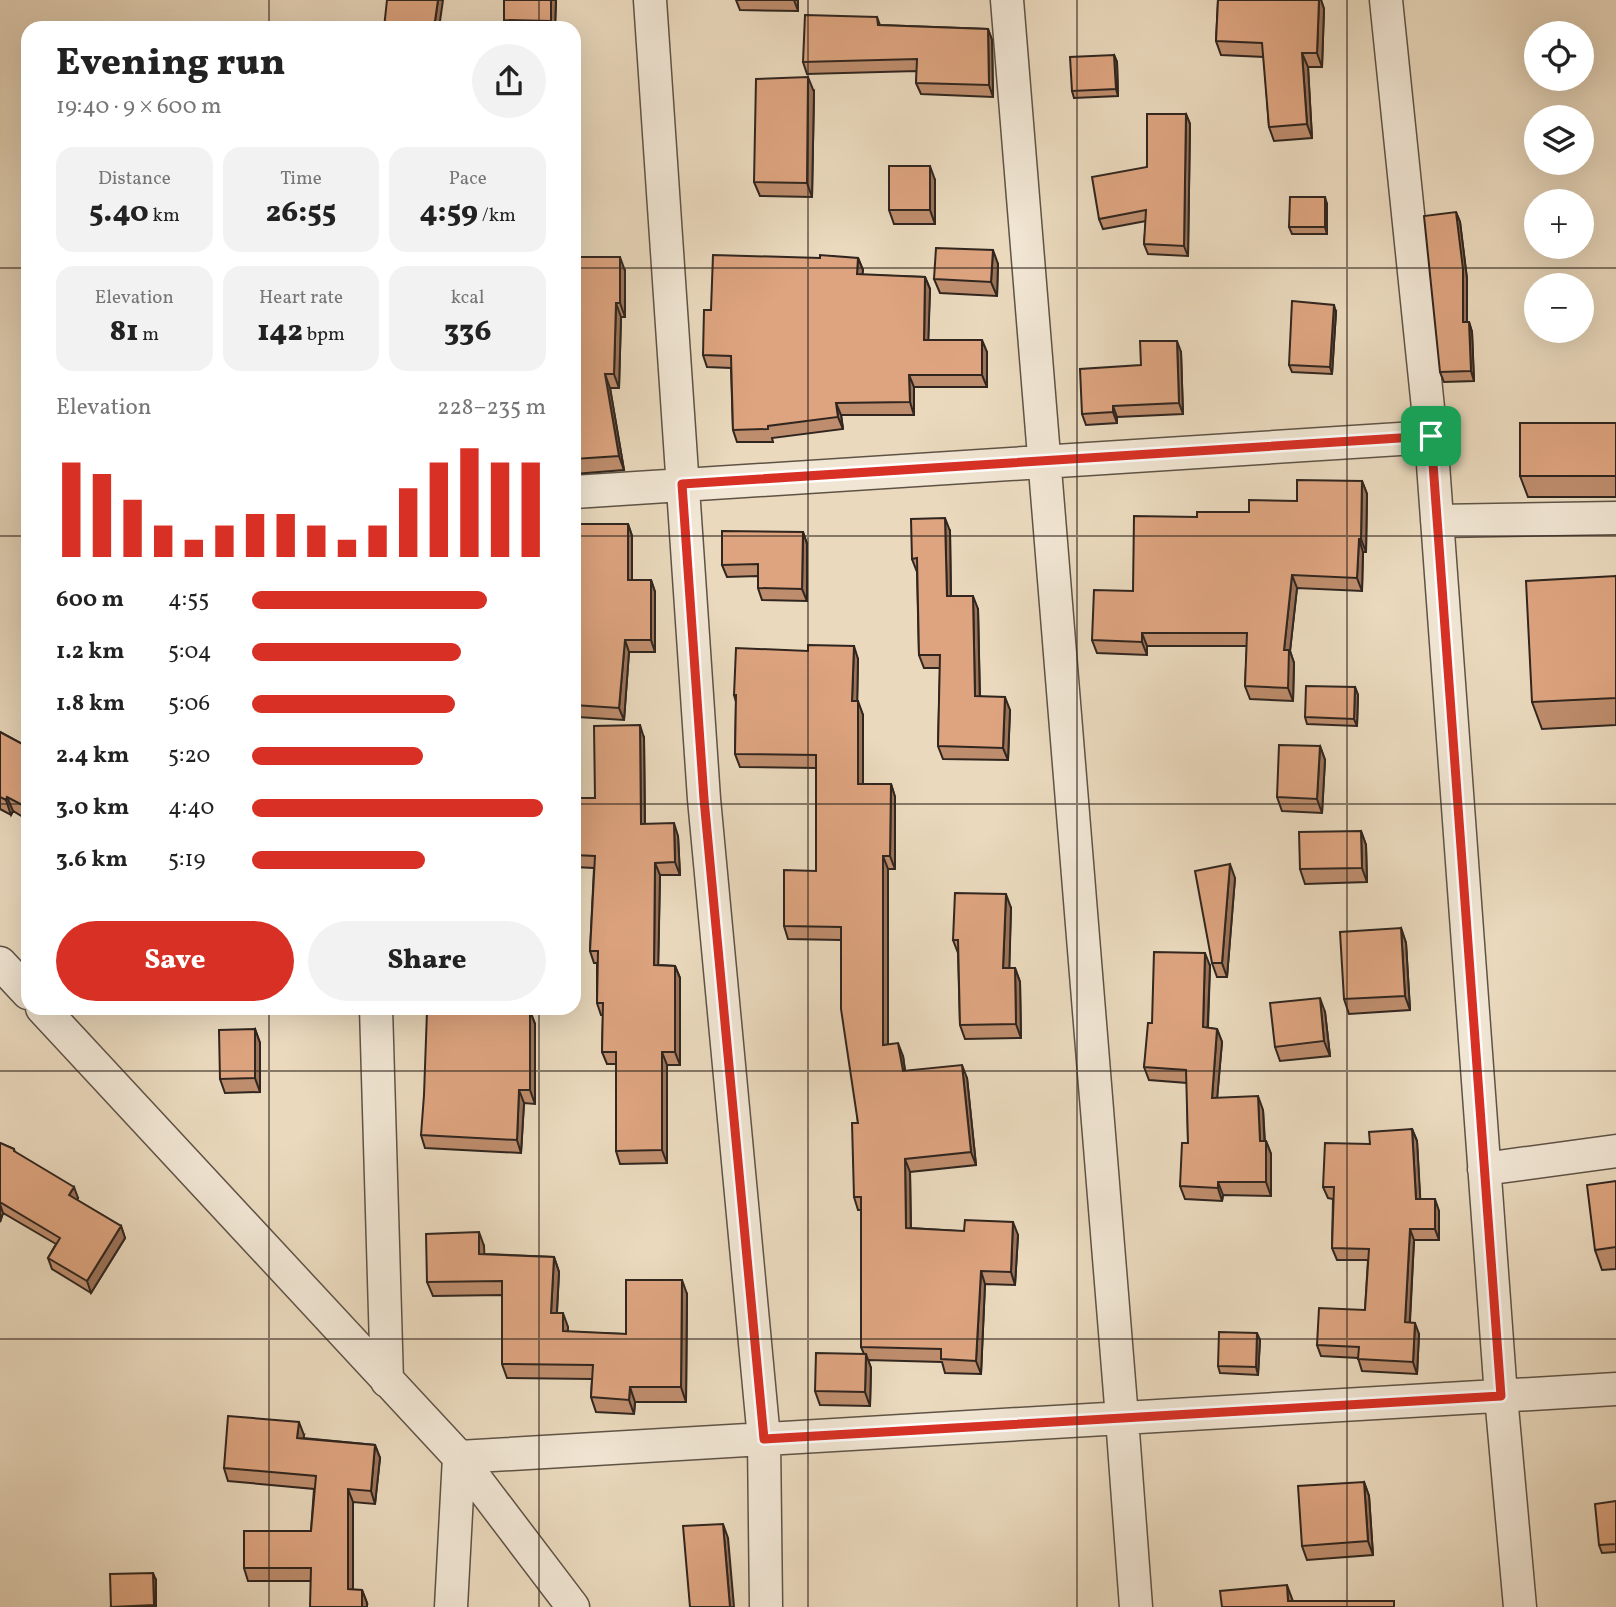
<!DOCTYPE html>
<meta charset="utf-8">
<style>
:root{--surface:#fff;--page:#f2f2f2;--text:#222;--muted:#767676;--accent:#d93025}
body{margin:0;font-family:Vollkorn,serif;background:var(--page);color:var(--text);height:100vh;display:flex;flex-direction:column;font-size:26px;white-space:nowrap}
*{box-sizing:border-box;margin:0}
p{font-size:23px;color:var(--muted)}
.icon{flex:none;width:38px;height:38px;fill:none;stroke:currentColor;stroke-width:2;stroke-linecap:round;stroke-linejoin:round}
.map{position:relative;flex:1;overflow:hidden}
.sheet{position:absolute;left:21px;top:21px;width:560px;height:994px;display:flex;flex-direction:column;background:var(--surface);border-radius:21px;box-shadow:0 7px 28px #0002}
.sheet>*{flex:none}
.buttons{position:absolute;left:1524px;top:21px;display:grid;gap:14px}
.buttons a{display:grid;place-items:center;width:70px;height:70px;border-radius:50%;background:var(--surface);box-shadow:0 7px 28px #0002;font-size:35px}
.pin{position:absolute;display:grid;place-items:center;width:60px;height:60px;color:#fff;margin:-30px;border-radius:14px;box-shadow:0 4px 10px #0006}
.round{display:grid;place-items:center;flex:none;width:74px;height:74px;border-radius:37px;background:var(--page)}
.summary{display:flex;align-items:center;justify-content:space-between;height:119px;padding:0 35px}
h1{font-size:38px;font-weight:800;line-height:52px}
.metrics{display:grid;grid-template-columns:repeat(3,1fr);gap:10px;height:119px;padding:7px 35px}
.metrics div{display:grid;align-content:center;border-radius:18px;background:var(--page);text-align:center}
.metrics b{font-size:30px;font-weight:800}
.metrics small{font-size:19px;font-weight:400}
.metrics p{font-size:19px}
.chart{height:196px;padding:14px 35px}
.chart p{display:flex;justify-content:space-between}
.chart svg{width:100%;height:126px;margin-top:7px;stroke:var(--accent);stroke-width:6}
.action{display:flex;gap:14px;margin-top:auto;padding:14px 35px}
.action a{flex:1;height:80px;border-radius:42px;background:var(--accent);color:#fff;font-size:28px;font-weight:800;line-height:80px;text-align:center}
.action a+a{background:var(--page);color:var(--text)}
ul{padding:0 35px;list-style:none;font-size:23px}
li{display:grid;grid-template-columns:112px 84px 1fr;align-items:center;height:52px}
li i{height:18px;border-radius:9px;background:var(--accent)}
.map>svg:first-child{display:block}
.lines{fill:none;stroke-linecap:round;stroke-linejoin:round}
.minor-casing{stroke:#5f5346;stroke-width:35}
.minor{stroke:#f1e6d4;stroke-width:32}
.wall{fill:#be8d6d;stroke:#31261f;stroke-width:2}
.shaded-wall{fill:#9b7359;stroke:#31261f;stroke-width:2}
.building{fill:#dda47f;stroke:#31261f;stroke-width:2}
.route-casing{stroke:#fff;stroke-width:14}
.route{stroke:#d93025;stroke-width:9}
.grid{fill:none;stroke:#31261f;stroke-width:2;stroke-opacity:0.55}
</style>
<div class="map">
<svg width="1616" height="1607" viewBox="0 0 1616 1607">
<rect width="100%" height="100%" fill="#ead9bd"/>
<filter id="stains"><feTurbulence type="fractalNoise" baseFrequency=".00286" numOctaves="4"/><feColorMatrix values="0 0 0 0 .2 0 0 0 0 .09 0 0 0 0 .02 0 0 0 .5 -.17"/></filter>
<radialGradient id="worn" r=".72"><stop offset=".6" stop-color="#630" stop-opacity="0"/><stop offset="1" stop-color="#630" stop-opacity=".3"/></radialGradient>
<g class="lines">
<g class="minor-casing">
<path id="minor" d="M650 0 704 799 764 1439 766 1607
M1007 0 1122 1418 1136 1607
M1386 0 1431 437 1501 1396 1520 1607
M574 492 1431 437
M1437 521 1616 518
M0 963 28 993
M42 1008 459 1457 573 1607
M376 1008 387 1381
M1484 1169 1616 1151
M451 1607 459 1457 1616 1389"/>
</g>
<use href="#minor" class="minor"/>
</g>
<path class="wall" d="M504 0H556L555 28H507L504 20Z
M736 0H798V11L740 10Z
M1218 0H1321L1324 9 1322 67H1308L1312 138 1274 141 1269 127 1264 57 1221 55 1216 41Z
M877 17 880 25 988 29 992 40 993 97 921 94 916 83 917 71 807 74 803 62Z
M1114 55 1117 62 1118 96 1074 98 1072 91Z
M814 92 812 197 760 196 754 182Z
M1186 114 1190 124 1188 256 1148 254 1144 244 1146 221 1103 229 1099 219 1147 167Z
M935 180V224H894L889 210Z
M1327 204V234H1292L1289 227Z
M1456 212 1460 222 1467 279V322H1469L1472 332 1474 381 1444 382 1440 372Z
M820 258H858L863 270 862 275 925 277 930 289 928 340 987 352V387H914V415H841L843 429 772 438 773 442H737L733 430 731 368 707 367 703 355 711 310Z
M998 264 997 296 940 293 934 279Z
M625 271V317H621L619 388H610L624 470 574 474V323Z
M1336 312 1332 374 1292 372 1289 365Z
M1181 352 1183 414 1117 417V423L1086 425 1082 414 1141 365Z
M1616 423V497H1528L1520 476Z
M1362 481 1367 494 1366 552H1363L1362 591 1297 588 1290 651 1294 663 1293 701 1250 699 1245 686 1247 646H1147V655L1097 653 1092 640 1197 517 1249 512 1297 501Z
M574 524H628L632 536V580H651L655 592V652H629L624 720 578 717 574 707 577 664H574Z
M950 531 951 596 978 609 980 696 1010 710 1008 760 943 759 938 746 940 668H924L919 655 917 572 912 559Z
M803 532 807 544V601L762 600 758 588V576L727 577 722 565Z
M1616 576V725L1542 729 1532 702Z
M858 659 857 701 863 715V784H891L895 797V869H888V1045L903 1056 905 1071 967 1078 976 1165 910 1172 911 1228 1018 1235 1015 1285 985 1284 981 1374 945 1373 942 1362 868 1360 871 1368 870 1406 820 1405 815 1391 864 1354 861 1347V1210H858L854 1197 858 1123 841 940 788 939 784 926 816 871V768L740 767 735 754 736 702 734 695Z
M1355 687 1358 695 1357 726 1307 724 1305 717Z
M0 732 28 747V820L13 811 11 815 0 809Z
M644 738 645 824 678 836 680 875H660L658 965 675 966 680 978V1065H667V1163L620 1164 616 1151V1064H607L602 1052 603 1015H601L597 1003V963H594L590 951 594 868 574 867V798H595Z
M1320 746 1325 760 1322 813 1282 811 1277 797Z
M1361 831 1366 845 1367 882 1305 884 1300 869Z
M1235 878 1227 977H1217L1212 963Z
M1011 908 1009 968H1015L1020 982 1021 1038 965 1039 960 1025 958 953 953 940Z
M1401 928 1406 943 1410 1010 1349 1014 1344 999Z
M1210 966 1208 1028 1217 1029 1222 1042 1217 1098 1263 1110 1265 1141H1266L1271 1154V1196L1223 1195 1222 1201 1185 1199 1180 1186 1188 1143 1187 1083 1149 1080 1144 1067 1152 1023Z
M406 1008H452L407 1009Z
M530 1011 535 1024V1104L524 1103 521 1153 425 1148 421 1135Z
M1325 1012 1330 1056 1280 1061 1275 1047Z
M255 1029 260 1043V1092L225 1093 220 1079Z
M1412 1129 1417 1141 1420 1199 1439 1211V1240H1414L1410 1322 1419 1334 1417 1374 1362 1371 1358 1358 1321 1356 1317 1345 1365 1310 1368 1260H1337L1332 1248 1333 1199 1328 1198 1323 1187 1370 1144Z
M0 1143 14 1149 15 1152 78 1198 77 1200 121 1226 125 1238 91 1293 52 1269 48 1258 56 1244 3 1213 0 1222Z
M1616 1181V1269L1602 1270 1595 1250Z
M484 1246V1254L554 1257 559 1272 557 1313 568 1327V1332L626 1334 687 1294 686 1402H635L634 1414 596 1412 591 1397 592 1379 507 1378 502 1364V1295L433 1296 427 1282Z
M1260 1340 1258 1375 1220 1373 1218 1366Z
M304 1435 303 1438 375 1445 380 1458 375 1504 353 1502V1590H362L367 1603 310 1581H248L244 1568 311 1531 314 1489 228 1481 224 1468Z
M1364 1482 1369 1496 1373 1555 1307 1560 1302 1546Z
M1616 1501V1552L1602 1553 1599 1545Z
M156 1580V1607H111Z"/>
<path class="shaded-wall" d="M438 0H443L439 28H434Z
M551 0H556L555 28H553L551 21Z
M794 0H798V11Z
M1319 0H1321L1324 9 1322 67 1317 53Z
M988 29 992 40 993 97 989 85Z
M1302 53 1308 67 1312 138 1307 124Z
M1114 55 1117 62 1118 96 1116 89Z
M808 77 814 92 812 197 807 183Z
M1186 114 1190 124 1188 256 1184 246Z
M930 166 935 180V224L930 210Z
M1325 197 1327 204V234L1325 227Z
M1456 212 1460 222 1467 279V332L1463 322Z
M993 250 998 264 997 296 991 282Z
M620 257 625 271V317L620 303Z
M858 258 863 270 861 287 857 274Z
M925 277 930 289 928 352 924 340Z
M616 303 621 317 619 388 614 374Z
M1334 305 1336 312 1332 374 1330 367Z
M1469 322 1472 332 1474 381 1471 371Z
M982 340 987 352V387L982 375Z
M1177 341 1181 352 1183 414 1179 403Z
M605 374 610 388 624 470 619 456Z
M909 375 914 387V415L910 402Z
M836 403 841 415 843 429 838 417Z
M1113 406 1117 417V423L1113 412Z
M1362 481 1367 494 1366 552 1361 539Z
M945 518 950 531 951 609 947 596Z
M628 524 632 536V592L628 580Z
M803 532 807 544V601L802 589Z
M1359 539 1363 552 1362 591 1357 578Z
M1292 575 1297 588 1290 651 1294 663 1293 701 1288 688 1284 650Z
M651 580 655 592V652L651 640Z
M973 596 978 609 980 709 975 696Z
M1142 633 1147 646V655L1142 642Z
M625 640 629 652 624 720 619 708Z
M854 646 858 659 857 715 852 701Z
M1355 687 1358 695 1357 726 1354 719Z
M1005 697 1010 710 1008 760 1003 748Z
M858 701 863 715V797L858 784Z
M640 725 644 738 645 836 641 824Z
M1320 746 1325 760 1322 813 1317 799Z
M891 784 895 797V869L890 856Z
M7 797 13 811 11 815 6 800Z
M674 823 678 836 680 875 675 862Z
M1361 831 1366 845 1367 882 1362 868Z
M883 856 888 869V1059L883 1045Z
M655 863 660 875 658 978 654 965Z
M1230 864 1235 878 1227 977 1222 963Z
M1006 894 1011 908 1009 982 1003 968Z
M1401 928 1406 943 1410 1010 1405 996Z
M1205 953 1210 966 1207 1041 1203 1027Z
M675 966 680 978V1065L675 1052Z
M1015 968 1020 982 1021 1038 1016 1024Z
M1320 998 1325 1012 1330 1056 1324 1041Z
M530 1011 535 1024V1104L530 1090Z
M255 1029 260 1043V1092L255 1078Z
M1217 1029 1222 1042 1216 1111 1212 1098Z
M898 1043 903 1056 907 1084 903 1071Z
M662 1052 667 1065V1163L662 1150Z
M962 1065 967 1078 976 1165 971 1152Z
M519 1090 524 1103 521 1153 517 1140Z
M1258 1096 1263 1110 1265 1154 1260 1141Z
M1412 1129 1417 1141 1421 1211 1416 1199Z
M1266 1141 1271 1154V1196L1266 1182Z
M905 1159 910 1172 911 1241 906 1228Z
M1218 1182 1223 1195 1222 1201 1218 1188Z
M74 1187 78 1198 73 1207 69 1195Z
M1435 1199 1439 1211V1240L1435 1229Z
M0 1204 3 1213 0 1222Z
M1013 1222 1018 1235 1015 1285 1011 1272Z
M121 1226 125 1238 91 1293 87 1281Z
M1410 1229 1414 1240 1409 1334 1405 1322Z
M479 1232 484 1246 485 1268 479 1254Z
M554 1257 559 1272 556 1327 551 1313Z
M981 1271 985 1284 981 1374 976 1361Z
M682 1280 687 1294 686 1402 681 1387Z
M563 1313 568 1327V1345L563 1331Z
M1415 1323 1419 1334 1417 1374 1413 1362Z
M1257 1333 1260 1340 1258 1375 1256 1367Z
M866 1354 871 1368 870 1406 865 1392Z
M630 1387 635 1402 634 1414 629 1400Z
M299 1422 304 1435 302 1451 297 1438Z
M375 1445 380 1458 375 1504 371 1491Z
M1364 1482 1369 1496 1373 1555 1368 1541Z
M348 1489 353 1502V1603L348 1589Z
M723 1524 728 1538 734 1607H730Z
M153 1573 156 1580V1607H154V1605Z
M1287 1585 1294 1604 1288 1601Z
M362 1590 367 1603V1607H362Z"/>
<path class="building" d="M387 0H438L434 28H384Z
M504 0H551V21L504 20Z
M1218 0H1319L1317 53H1302L1307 124 1269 127 1262 43 1216 41Z
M805 15 877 17 878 25 988 29 989 85 916 83 917 59 803 62Z
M1114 55 1116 89 1072 91 1070 57Z
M808 77 807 183 754 182 756 79Z
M1147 114H1186L1184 246 1144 244 1146 210 1099 219 1092 177 1147 167Z
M889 166H930V210H889Z
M1290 197H1325V227H1289Z
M1456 212 1463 269V322H1469L1471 371 1440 372 1424 216Z
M936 248 993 250 991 282 934 279Z
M713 255 820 258V255L858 258 857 274 925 277 924 340H982V375H909L910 402 836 403 838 417 768 426V429L733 430 731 356 703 355 704 310H711Z
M575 257H620V303H616L614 374H605L619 456 574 459Z
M1292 301 1334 305 1330 367 1289 365Z
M1140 341H1177L1179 403 1113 406V412L1082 414 1080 369 1141 365Z
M1520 423H1616V476H1520Z
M1297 480 1362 481 1361 539H1359L1357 578 1292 575 1284 650H1289L1288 688 1245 686 1247 633H1142V642L1092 640 1094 590 1133 591 1134 516 1197 517V512H1249V500L1297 501Z
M945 518 947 596H973L975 696 1005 697 1003 748 938 746 940 655H919L917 558 912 559 911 519Z
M574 524H628V580H651V640H625L619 708 574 705 578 652H574Z
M722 531 803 532 802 589 758 588V564L722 565Z
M1616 576V698L1532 702 1526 581Z
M808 645 854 646 852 701H858V784H891L890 856H883V1045L898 1043 903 1071 962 1065 971 1152 905 1159 906 1228 964 1231 965 1220 1013 1222 1011 1272 981 1271 976 1361 941 1359V1349L861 1347V1197H854L852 1123H858L841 1009V927L784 926V870L816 871V755L735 754 736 695H734L736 648 808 651Z
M1306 686 1355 687 1354 719 1305 717Z
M640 725 641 824 674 823 675 862 655 863 654 965 675 966V1052H662V1150L616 1151V1052H602L603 1003H597L598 951H590L595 856 574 855V798H595L594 726Z
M0 732 28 747V808L7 797 6 800 0 797Z
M1279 745 1320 746 1317 799 1277 797Z
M1361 831 1362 868 1300 869 1299 832Z
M1230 864 1222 963H1212L1195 871Z
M955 893 1006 894 1003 968H1015L1016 1024 960 1025 958 940H953Z
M1401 928 1405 996 1344 999 1340 932Z
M1154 952 1205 953 1203 1027 1217 1029 1212 1098 1258 1096 1260 1141H1266V1182H1218V1188L1180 1186 1182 1143H1188L1186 1070 1144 1067 1148 1023H1152Z
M1320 998 1324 1041 1275 1047 1270 1003Z
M427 1011H530V1090H519L517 1140 421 1135 424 1095Z
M255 1029V1078L220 1079 219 1030Z
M1412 1129 1416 1199H1435V1229H1410L1405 1322 1415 1323 1413 1362 1358 1359 1359 1347 1317 1345 1319 1308 1365 1310 1369 1249 1332 1248 1334 1187H1323L1325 1143 1370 1144 1369 1132Z
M0 1143 14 1149V1151L74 1187 69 1195 121 1226 87 1281 48 1258 60 1238 0 1202Z
M1616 1181V1247L1595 1250 1587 1185Z
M479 1232V1254L554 1257 551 1313H563V1331L626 1334V1280H682L681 1387H630L629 1400 591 1397 593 1365 502 1364V1281L427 1282 426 1234Z
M1219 1332 1257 1333 1256 1367 1218 1366Z
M816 1353 866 1354 865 1392 815 1391Z
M228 1416 299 1422 297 1438 375 1445 371 1491 348 1489V1589L362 1590V1607H310L311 1568H244V1531H311L316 1476 224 1468Z
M1364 1482 1368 1541 1302 1546 1298 1486Z
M1616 1501V1544L1599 1545 1595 1504Z
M723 1524 730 1607H690L683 1526Z
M153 1573 154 1605 111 1607 110 1574Z
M1287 1585 1288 1601H1394V1607H1222L1220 1591Z"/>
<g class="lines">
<g class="route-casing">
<path id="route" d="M1431 436 1501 1396 764 1439 704 799 682 484Z"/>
</g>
<use href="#route" class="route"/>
</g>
<path class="grid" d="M269 0V28M539 0V28M808 0V1607M1077 0V1607M1347 0V1607M0 268H28M574 268H1616M0 536H28M574 536H1616M0 804H28M574 804H1616M269 1008V1607M539 1008V1607M0 1071H1616M0 1339H1616"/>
<rect width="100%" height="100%" filter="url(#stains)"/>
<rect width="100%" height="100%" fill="url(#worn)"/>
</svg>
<div class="buttons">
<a><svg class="icon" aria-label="locate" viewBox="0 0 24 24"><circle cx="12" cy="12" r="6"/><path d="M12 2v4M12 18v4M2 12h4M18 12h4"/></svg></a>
<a><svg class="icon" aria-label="layers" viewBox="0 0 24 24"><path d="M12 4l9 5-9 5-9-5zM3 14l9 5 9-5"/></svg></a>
<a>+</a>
<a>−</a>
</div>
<div class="pin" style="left:1431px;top:436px;background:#1e9e55"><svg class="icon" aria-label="arrive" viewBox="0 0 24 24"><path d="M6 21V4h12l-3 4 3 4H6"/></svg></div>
<section class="sheet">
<div class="summary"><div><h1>Evening run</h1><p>19:40 · 9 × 600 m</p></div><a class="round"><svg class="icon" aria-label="share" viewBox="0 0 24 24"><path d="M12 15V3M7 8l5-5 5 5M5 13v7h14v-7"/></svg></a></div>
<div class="metrics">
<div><p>Distance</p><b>5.40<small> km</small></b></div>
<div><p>Time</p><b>26:55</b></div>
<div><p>Pace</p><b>4:59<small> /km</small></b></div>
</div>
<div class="metrics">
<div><p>Elevation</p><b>81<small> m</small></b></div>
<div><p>Heart rate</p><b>142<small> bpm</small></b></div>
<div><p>kcal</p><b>336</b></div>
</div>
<div class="chart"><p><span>Elevation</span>228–235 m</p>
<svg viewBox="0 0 160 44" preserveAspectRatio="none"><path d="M5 44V11M15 44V15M25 44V24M35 44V33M45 44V38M55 44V33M65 44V29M75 44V29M85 44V33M95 44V38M105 44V33M115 44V20M125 44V11M135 44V6M145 44V11M155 44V11"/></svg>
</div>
<ul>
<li><b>600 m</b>4:55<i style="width:80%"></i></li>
<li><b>1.2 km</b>5:04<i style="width:71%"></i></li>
<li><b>1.8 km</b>5:06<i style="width:69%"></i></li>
<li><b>2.4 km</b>5:20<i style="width:58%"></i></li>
<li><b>3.0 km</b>4:40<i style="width:99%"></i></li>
<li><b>3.6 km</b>5:19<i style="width:59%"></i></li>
</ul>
<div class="action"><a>Save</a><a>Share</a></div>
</section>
</div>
